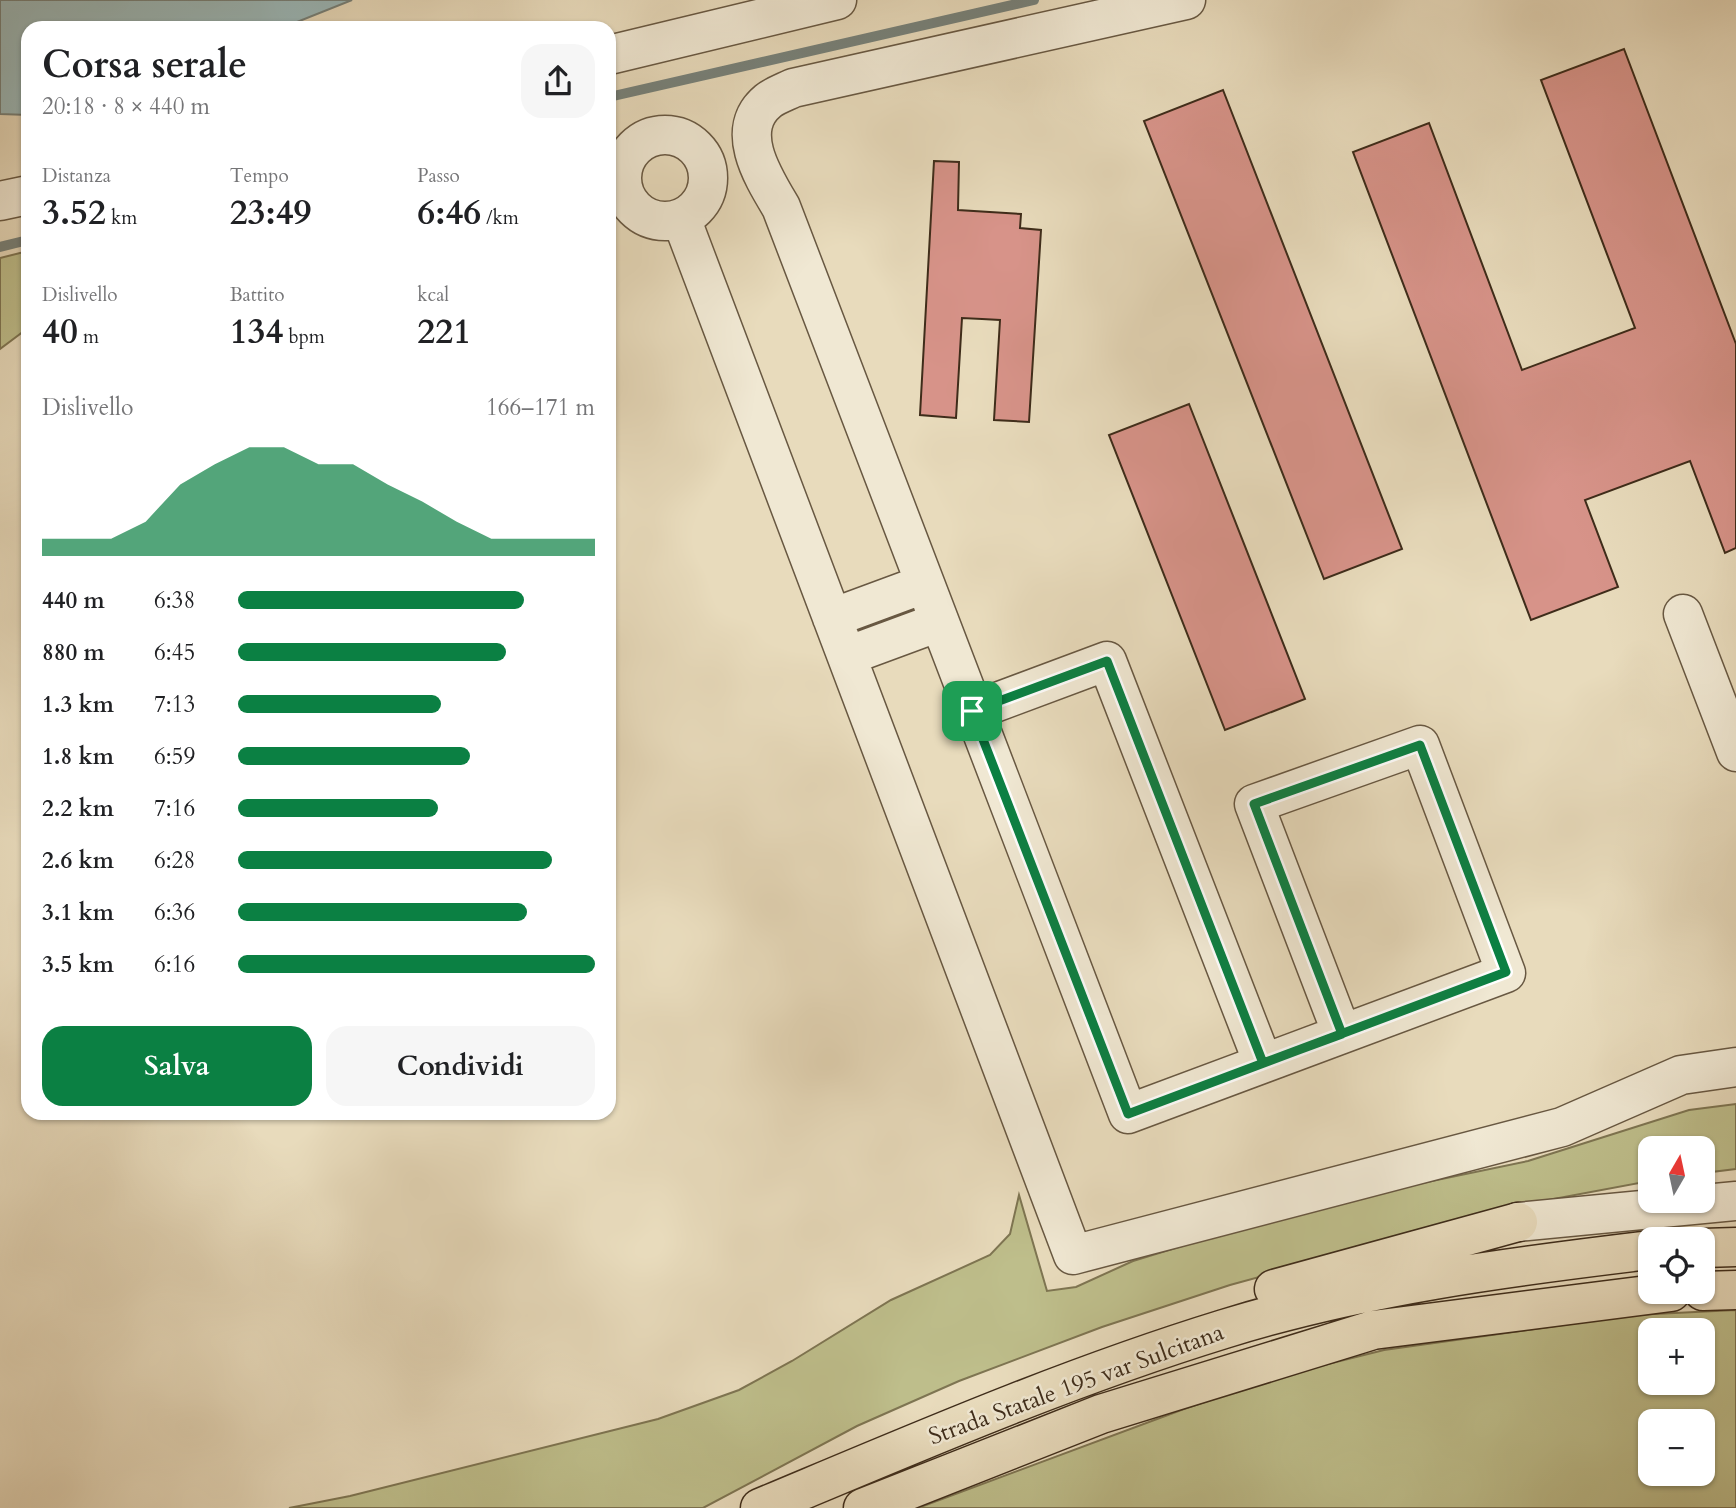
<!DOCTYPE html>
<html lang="it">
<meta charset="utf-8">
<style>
:root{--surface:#fff;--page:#f6f6f6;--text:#202124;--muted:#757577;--accent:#0b8043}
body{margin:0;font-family:Cardo,serif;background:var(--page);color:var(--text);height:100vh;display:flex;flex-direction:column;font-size:26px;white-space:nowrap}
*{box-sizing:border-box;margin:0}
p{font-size:23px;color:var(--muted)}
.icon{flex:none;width:38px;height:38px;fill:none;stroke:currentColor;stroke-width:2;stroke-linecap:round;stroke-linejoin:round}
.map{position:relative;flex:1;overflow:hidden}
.side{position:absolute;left:21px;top:21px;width:595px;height:1099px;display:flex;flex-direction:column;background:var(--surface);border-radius:21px;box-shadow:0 2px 5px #0004}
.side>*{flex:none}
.needle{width:46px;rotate:9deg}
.controls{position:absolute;left:1638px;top:1136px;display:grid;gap:14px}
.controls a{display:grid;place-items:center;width:77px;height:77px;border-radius:14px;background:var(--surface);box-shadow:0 2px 5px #0004;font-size:35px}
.pin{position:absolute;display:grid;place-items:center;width:60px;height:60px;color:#fff;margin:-30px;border-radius:14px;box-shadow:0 4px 10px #0006}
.round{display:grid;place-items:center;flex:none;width:74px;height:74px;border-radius:21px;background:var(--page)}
.head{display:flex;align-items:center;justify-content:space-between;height:119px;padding:0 21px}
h1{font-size:38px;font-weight:700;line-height:52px}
.stats{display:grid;grid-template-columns:repeat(3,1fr);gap:10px;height:119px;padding:7px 21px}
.stats div{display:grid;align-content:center}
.stats b{font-size:35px;font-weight:700}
.stats small{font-size:19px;font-weight:400}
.stats p{font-size:19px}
.chart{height:196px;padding:14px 21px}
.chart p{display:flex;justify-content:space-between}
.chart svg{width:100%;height:126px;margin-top:7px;fill:var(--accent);opacity:.7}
.cta{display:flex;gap:14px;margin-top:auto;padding:14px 21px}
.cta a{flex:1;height:80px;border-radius:21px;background:var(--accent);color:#fff;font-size:28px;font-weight:700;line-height:80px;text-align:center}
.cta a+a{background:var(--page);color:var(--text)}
ul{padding:0 21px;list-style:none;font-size:23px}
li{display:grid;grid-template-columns:112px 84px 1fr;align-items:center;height:52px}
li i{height:18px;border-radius:9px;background:var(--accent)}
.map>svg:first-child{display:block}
.green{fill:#bebe8b;stroke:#7e7552;stroke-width:2;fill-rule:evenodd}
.water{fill:#9bb9ba;stroke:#76817a;stroke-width:2}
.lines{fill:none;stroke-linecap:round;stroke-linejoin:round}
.stream{stroke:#76817a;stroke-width:10}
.building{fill:#d79389;stroke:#3e2c1a;stroke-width:2}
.minor-casing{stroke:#685842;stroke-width:41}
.highway-casing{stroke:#3e2c1a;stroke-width:41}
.minor{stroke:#f0e8d3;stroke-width:38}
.highway{stroke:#e8dbbc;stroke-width:38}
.route-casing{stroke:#fff;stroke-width:14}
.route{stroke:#0b8043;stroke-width:9}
.labels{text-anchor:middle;stroke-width:5;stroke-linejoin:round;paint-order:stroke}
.street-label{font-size:24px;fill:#3e2c1a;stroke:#f0e8d3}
</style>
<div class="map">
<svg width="1736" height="1508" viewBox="0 0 1736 1508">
<rect width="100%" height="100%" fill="#e8dbbc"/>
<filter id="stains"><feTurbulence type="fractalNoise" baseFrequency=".00286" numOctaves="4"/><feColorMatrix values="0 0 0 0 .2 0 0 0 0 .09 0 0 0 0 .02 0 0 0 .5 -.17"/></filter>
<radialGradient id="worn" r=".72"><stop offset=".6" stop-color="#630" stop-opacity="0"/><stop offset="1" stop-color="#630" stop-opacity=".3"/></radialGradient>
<path class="green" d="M28 251V328L0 349V258Z
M1736 1104V1169L1703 1173V1148H1650V1181L1521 1205 1230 1285 1102 1327 959 1381 857 1426 703 1508H289L350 1496 658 1419 739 1390 792 1361 891 1300 990 1255 1010 1234 1019 1195 1047 1291 1076 1287 1133 1261 1257 1223 1403 1187 1528 1161 1689 1110Z
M1736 1310V1508H918L1184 1409 1284 1375 1384 1350 1634 1315ZM1650 1330H1703V1382H1650ZM1650 1421H1703V1474H1650Z"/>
<path class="water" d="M0 0H352L282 28H28V115L0 114Z"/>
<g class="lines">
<path class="stream" d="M609 97 1034 0
M0 247 28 240"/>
</g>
<path class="building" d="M1624 49 1736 344V548L1725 553 1690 461 1585 500 1618 587 1531 620 1353 152 1429 123 1522 370 1635 328 1541 80Z
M1223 90 1402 549 1324 579 1144 121Z
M934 161 959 162 958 210 1021 214 1020 228 1041 230 1029 422 994 420 1000 320 982 319 962 318 956 418 920 415Z
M1189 404 1305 699 1225 730 1109 435Z"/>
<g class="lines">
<g class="minor-casing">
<path id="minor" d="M1186 0 793 88C785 92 774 96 768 101 733 130 763 177 781 207L1128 1114 1506 973 1420 745 1254 804 1342 1034
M609 55 837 0
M622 178a43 43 0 1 1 86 0a43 43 0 1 1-86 0Z
M0 201 28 195
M681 218 1073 1255 1562 1127 1681 1075 1736 1067
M1683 614 1736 752
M832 618 924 584
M847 656 939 622
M973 711 1107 661 1263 1063
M1518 1222 1736 1201"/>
</g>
<g class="highway-casing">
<path id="highway" d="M1703 1248 1736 1247
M1274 1289 1518 1222
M1703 1291 1736 1290
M760 1508C913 1444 1065 1378 1224 1329 1362 1286 1507 1267 1650 1250
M863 1508 1101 1414 1373 1330 1671 1292"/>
</g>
<use href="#minor" class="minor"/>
<use href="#highway" class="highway"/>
</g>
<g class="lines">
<g class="route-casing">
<path id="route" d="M972 711 1128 1114 1506 972 1420 745 1254 804 1342 1034 1263 1063 1107 661 972 711"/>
</g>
<use href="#route" class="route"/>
</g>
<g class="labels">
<g class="street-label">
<text transform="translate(1076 1384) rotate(-20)" y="8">Strada Statale 195 var Sulcitana</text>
</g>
</g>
<rect width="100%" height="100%" filter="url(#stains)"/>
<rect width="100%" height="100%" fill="url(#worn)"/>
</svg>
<div class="controls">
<a><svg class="needle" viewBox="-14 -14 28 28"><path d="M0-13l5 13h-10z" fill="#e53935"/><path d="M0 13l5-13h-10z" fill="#757577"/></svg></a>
<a><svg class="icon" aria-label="locate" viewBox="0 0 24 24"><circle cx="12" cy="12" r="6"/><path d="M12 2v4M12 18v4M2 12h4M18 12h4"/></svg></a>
<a>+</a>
<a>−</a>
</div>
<div class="pin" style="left:972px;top:711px;background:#1e9e55"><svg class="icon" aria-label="arrive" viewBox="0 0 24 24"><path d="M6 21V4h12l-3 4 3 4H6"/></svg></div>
<section class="side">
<div class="head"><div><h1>Corsa serale</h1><p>20:18 · 8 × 440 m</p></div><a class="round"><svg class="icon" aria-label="share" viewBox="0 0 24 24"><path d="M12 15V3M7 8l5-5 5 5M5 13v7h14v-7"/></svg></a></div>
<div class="stats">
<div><p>Distanza</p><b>3.52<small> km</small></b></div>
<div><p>Tempo</p><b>23:49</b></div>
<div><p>Passo</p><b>6:46<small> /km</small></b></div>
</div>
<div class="stats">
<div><p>Dislivello</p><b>40<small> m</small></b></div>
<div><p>Battito</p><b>134<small> bpm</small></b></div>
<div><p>kcal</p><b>221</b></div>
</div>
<div class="chart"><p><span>Dislivello</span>166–171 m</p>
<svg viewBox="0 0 160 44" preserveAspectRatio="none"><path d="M0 44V38L10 38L20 38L30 32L40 19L50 12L60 6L70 6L80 12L90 12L100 19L110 25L120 32L130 38L140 38L150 38L160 38V44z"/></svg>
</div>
<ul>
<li><b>440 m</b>6:38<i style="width:80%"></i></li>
<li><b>880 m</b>6:45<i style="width:75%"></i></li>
<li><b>1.3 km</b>7:13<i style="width:57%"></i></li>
<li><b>1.8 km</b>6:59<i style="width:65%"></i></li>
<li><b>2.2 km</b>7:16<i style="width:56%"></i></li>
<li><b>2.6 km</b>6:28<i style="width:88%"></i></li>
<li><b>3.1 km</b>6:36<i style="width:81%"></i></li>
<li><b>3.5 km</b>6:16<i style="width:100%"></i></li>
</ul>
<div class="cta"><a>Salva</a><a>Condividi</a></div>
</section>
</div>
